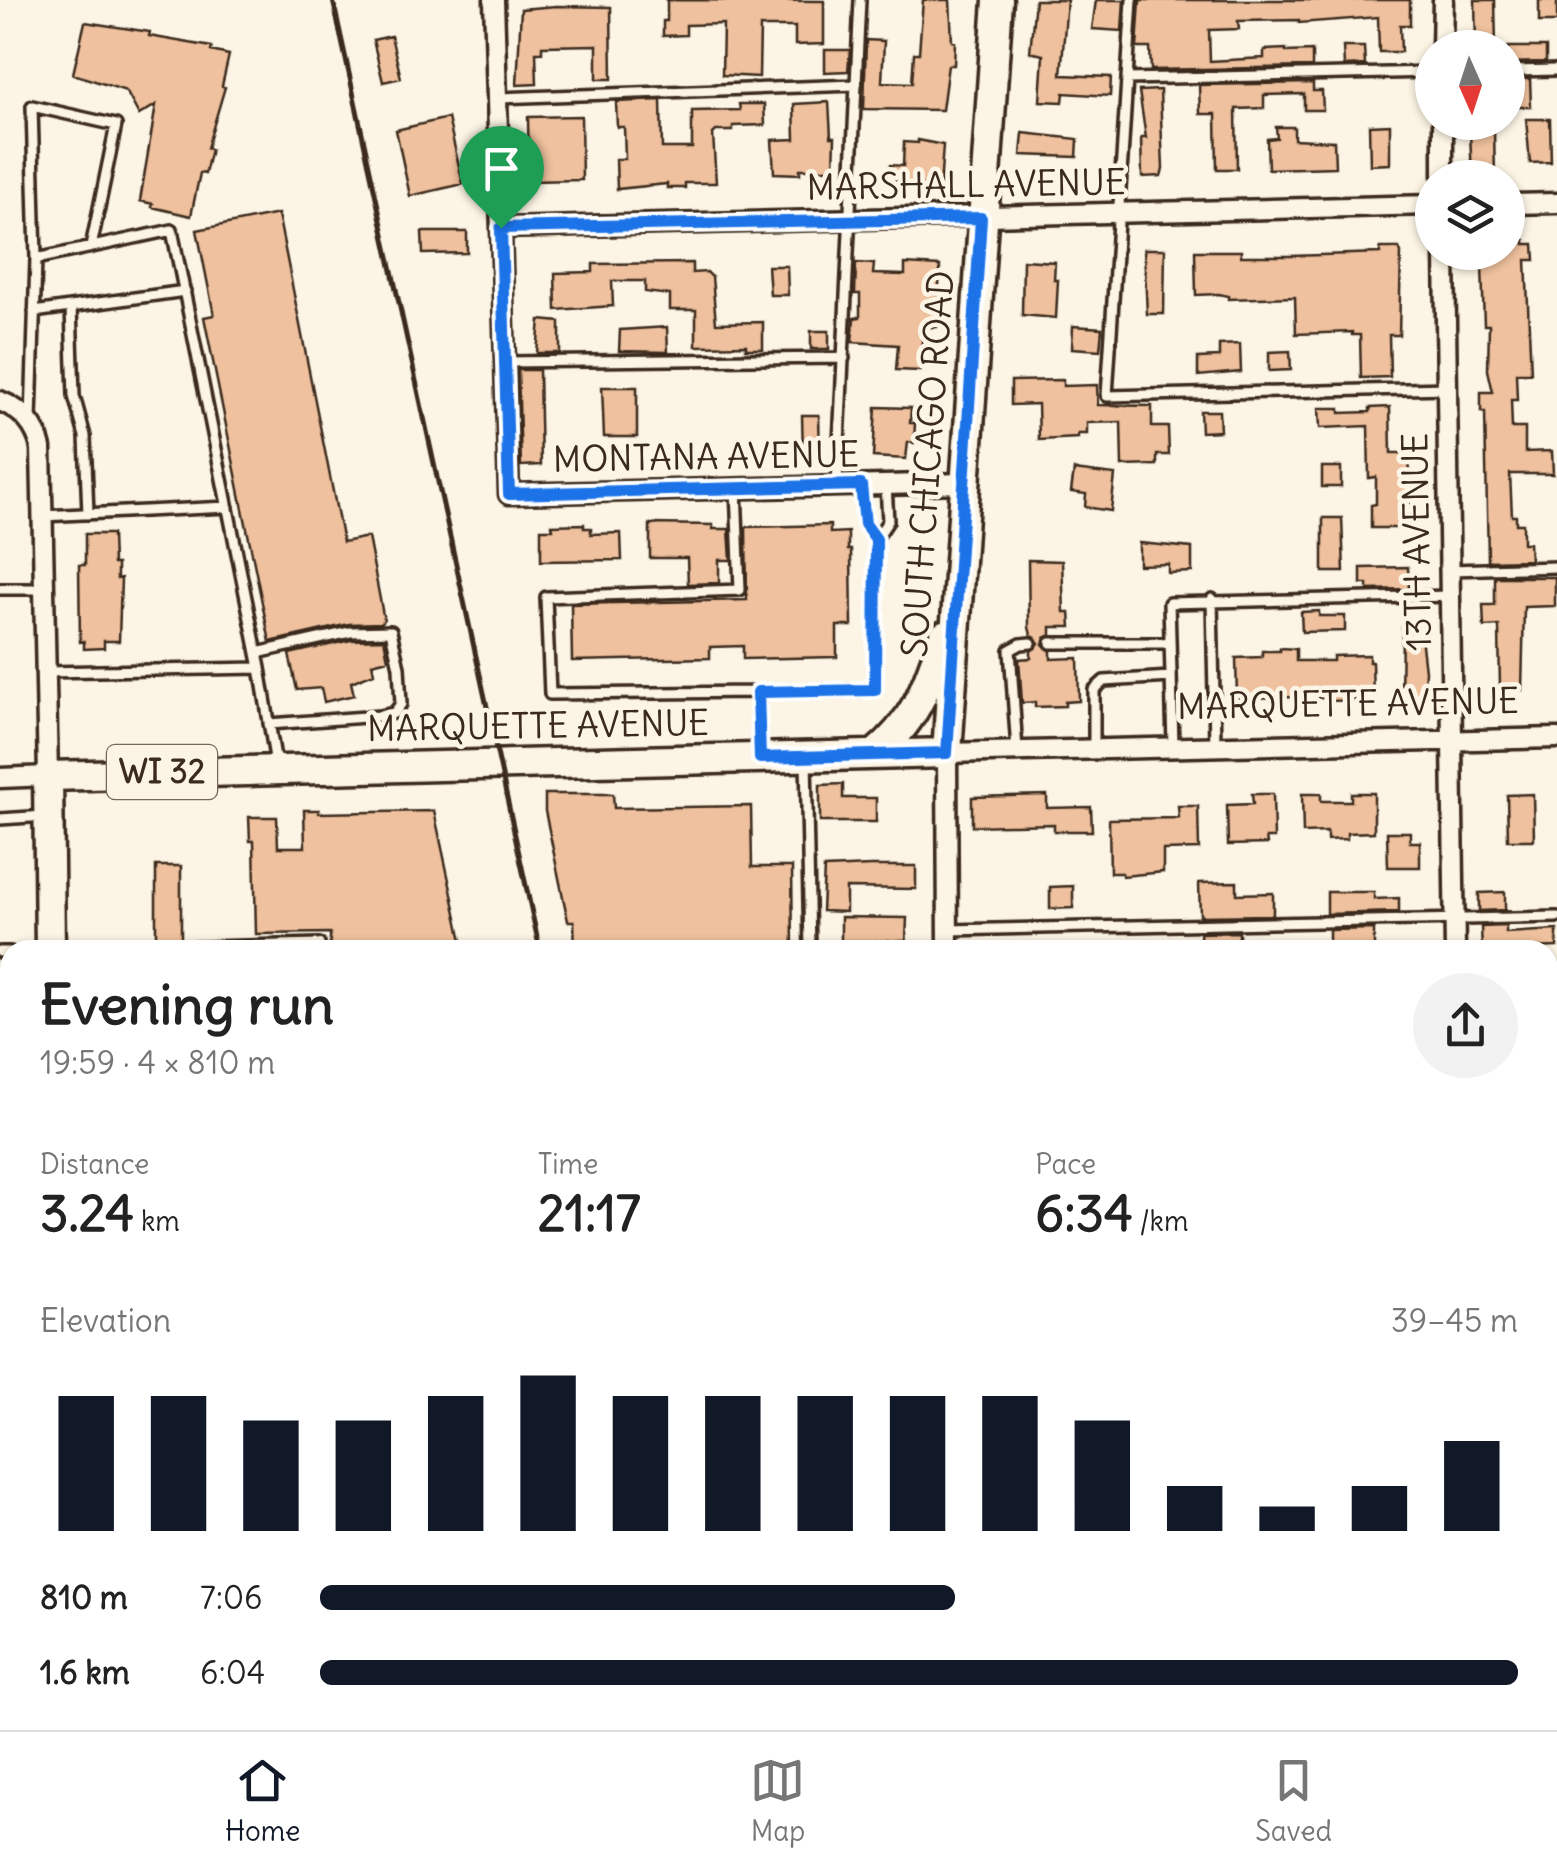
<!DOCTYPE html>
<meta charset="utf-8">
<style>
:root{--surface:#fff;--page:#f2f2f2;--text:#222;--muted:#767676;--line:#e0e0e0;--accent:#111827}
body{margin:0;font-family:Delius,sans-serif;background:var(--page);color:var(--text);height:100vh;display:flex;flex-direction:column;font-size:38px;white-space:nowrap}
*{box-sizing:border-box;margin:0}
p{font-size:32px;color:var(--muted)}
.icon{flex:none;width:55px;height:55px;fill:none;stroke:currentColor;stroke-width:2;stroke-linecap:round;stroke-linejoin:round}
.map{position:relative;flex:1;overflow:hidden}
.details{position:absolute;left:0px;top:940px;width:1558px;height:790px;display:flex;flex-direction:column;background:var(--surface);border-radius:30px 30px 0 0;box-shadow:0 2px 8px #0004}
.details>*{flex:none}
.needle{width:65px;rotate:177deg}
.fabs{position:absolute;left:1415px;top:30px;display:grid;gap:20px}
.fabs a{display:grid;place-items:center;width:110px;height:110px;border-radius:50%;background:var(--surface);box-shadow:0 2px 8px #0004;font-size:50px}
.pin{position:absolute;display:grid;place-items:center;width:85px;height:85px;color:#fff;margin:-102px -42px;border-radius:50% 50% 50% 0;rotate:-45deg;box-shadow:0 0 10px #0007}
.pin .icon{rotate:45deg}
.round{display:grid;place-items:center;flex:none;width:105px;height:105px;border-radius:52px;background:var(--page)}
.head{display:flex;align-items:center;justify-content:space-between;height:170px;padding:0 40px}
h1{font-size:55px;font-weight:700;line-height:75px}
.figures{display:grid;grid-template-columns:repeat(3,1fr);gap:15px;height:170px;padding:10px 40px}
.figures div{display:grid;align-content:center}
.figures b{font-size:50px;font-weight:700}
.figures small{font-size:28px;font-weight:400}
.figures p{font-size:28px}
.chart{height:280px;padding:20px 40px}
.chart p{display:flex;justify-content:space-between}
.chart svg{width:100%;height:180px;margin-top:10px;stroke:var(--accent);stroke-width:6}
ul{padding:0 40px;list-style:none;font-size:32px}
li{display:grid;grid-template-columns:160px 120px 1fr;align-items:center;height:75px}
li i{height:25px;border-radius:12px;background:var(--accent)}
.dock{display:flex;justify-content:space-around;align-items:center;height:140px;border-top:2px solid var(--line);background:var(--surface);font-size:28px;color:var(--muted)}
.dock a{display:grid;justify-items:center;gap:5px}
.dock .on{color:var(--accent)}
.map>svg:first-child{display:block}
.building{fill:#efc19e;stroke:#3b2a1e;stroke-width:2.5}
.lines{fill:none;stroke-linecap:round;stroke-linejoin:round}
.lane-casing{stroke:#3b2a1e;stroke-width:16}
.street-casing{stroke:#3b2a1e;stroke-width:25}
.secondary-casing{stroke:#3b2a1e;stroke-width:32}
.primary-casing{stroke:#3b2a1e;stroke-width:35}
.lane{stroke:#fcf5e5;stroke-width:9}
.street{stroke:#fcf5e5;stroke-width:18}
.secondary{stroke:#fcf5e5;stroke-width:25}
.primary{stroke:#fcf5e5;stroke-width:28}
.rail{stroke:#3b2a1e;stroke-width:5}
.route-casing{stroke:#fff;stroke-width:20}
.route{stroke:#1a73e8;stroke-width:12}
.labels{text-anchor:middle;stroke-width:9;stroke-linejoin:round;paint-order:stroke}
.shield{fill:#fcf5e5;stroke:#75675a;stroke-width:2.5}
.shield-label{font-size:32px;font-weight:bold;fill:#3b2a1e}
.street-label{font-size:35px;fill:#3b2a1e;stroke:#fcf5e5}
</style>
<div class="map">
<svg width="1557" height="1730" viewBox="0 0 1557 1730">
<rect width="100%" height="100%" fill="#fcf5e5"/>
<filter id="ink" filterUnits="userSpaceOnUse"><feTurbulence type="fractalNoise" baseFrequency=".01" numOctaves="2"/><feDisplacementMap in="SourceGraphic" scale="20" xChannelSelector="R" yChannelSelector="G"/><feConvolveMatrix kernelMatrix="1 2 1 2 8 2 1 2 1" color-interpolation-filters="sRGB"/></filter>
<g filter="url(#ink)">
<path class="building" d="M667 0 824 1V44L795 45V27H760L759 77 722 75 723 24 686 25V35L663 36V21H667Z
M923 0H950L952 41 955 42 954 65H948L942 110 864 109 866 40 884 41 882 82 912 83 914 53H919Z
M1035 0H1067L1061 75 1111 77 1110 96 1064 93 1063 102 1040 101 1043 55 1030 52Z
M1096 0H1124L1122 31 1092 29Z
M1140 0H1410V25H1400L1401 52H1379L1378 17 1299 23V20L1238 21 1239 29 1209 30 1210 61 1264 58V50L1286 49V52L1312 51V67L1151 70 1150 48H1137Z
M1475 0H1495L1496 48H1476Z
M1539 0H1557V22H1539Z
M556 6 611 7 612 79H597V45L542 46V52H536L537 84 517 85 521 9Z
M85 22 150 32 149 36 212 47 211 51 229 55 222 86 225 87 207 148 211 149 205 174 200 173 191 216 152 207 153 204 140 201 156 105 139 115 126 91 73 74Z
M391 36 401 78 383 82 373 40Z
M1343 47H1364L1365 65 1344 66Z
M1546 47V62L1508 63V47Z
M825 50H850L848 71 825 72Z
M1508 79H1530L1531 107H1508Z
M1313 83V91H1322L1323 110H1304V94L1264 95V108L1236 109 1237 169H1217L1216 114H1200L1199 85Z
M1160 90 1163 169 1161 176 1142 177 1141 138H1146L1139 91Z
M661 100 662 148H692V111L740 110 739 104H764L765 125 733 126V131H716L713 134 716 183H685V188H667V184L617 189 616 159H625L624 127H617L616 102Z
M829 102 831 137H835L834 169H800V174L774 173 772 140 795 139 794 104Z
M581 116 582 180 529 181 528 117Z
M448 118 463 184 410 196 396 130Z
M1526 119H1550L1551 162 1530 163Z
M1390 124V164L1370 165 1369 125Z
M1276 127H1294V139L1334 141 1335 167 1268 169 1267 139 1277 138Z
M1494 131 1495 176 1472 177 1470 132Z
M1023 133 1078 139 1077 157 1021 155Z
M918 140 943 145 940 188 888 180 890 165 903 166 904 142 918 143Z
M278 214 343 542 368 537 384 620 381 623 349 624 270 642 204 317 214 315 197 230Z
M422 232H467V253L423 254Z
M1525 240V244H1534L1535 260H1526L1531 373H1516L1517 400H1511L1512 428H1525V452L1552 451 1553 474H1510L1512 516H1516V524H1523V543H1529L1530 560 1488 561 1485 412H1481V392H1493L1488 370 1489 325H1484L1482 266H1487V254L1490 252H1508V241Z
M1380 248H1399L1401 253 1399 335H1389L1390 377 1361 378 1360 335H1352V332L1296 334 1295 297 1228 299V296L1219 294 1196 295 1195 251H1241V256H1291L1380 253Z
M1144 249H1165L1164 314H1147Z
M1023 260 1055 262 1054 280H1058L1056 318 1022 315Z
M692 263V273L707 272 712 277 716 323 763 322V349H746V345L696 346V310H670V295L645 292V281H612L613 306 556 310 555 273 593 272V264Z
M856 263 874 264 873 274 905 275V264L940 266 937 327H923L920 371 896 370 898 345 852 342 854 318 860 317V294H855Z
M768 266H787L788 295H770Z
M540 320 560 322V353H537Z
M1073 326 1102 328 1100 350 1072 348Z
M667 327 668 352 619 351 620 330Z
M811 331H829V349H811Z
M1240 344 1241 372 1198 376V358L1219 357V345Z
M1290 351 1291 370 1269 371V352Z
M518 370H539L541 465 521 466Z
M1063 380V386L1097 385 1098 405 1152 406V427H1168L1169 455H1157V465L1122 466 1121 422 1087 423V434H1078V438L1039 440 1038 404 1011 405V381Z
M602 387H637V437H604Z
M876 407 911 408 910 423H915L914 443 908 442 906 459 873 457Z
M1390 407 1391 453H1409L1412 528H1371V505L1376 504V477L1369 478 1368 426 1320 428 1319 408H1340V413L1370 412V408Z
M1200 411H1219L1220 431 1201 432Z
M802 415H819L820 454H803Z
M1322 467H1341V487H1322Z
M1074 470 1115 475 1111 511 1085 507 1086 494 1071 492Z
M1323 518H1342L1344 572H1323Z
M584 524V528H591V534L621 533 622 560 541 561V529H553L552 525Z
M650 524 713 525V529H729L731 560H719V583L688 584 687 558H650Z
M830 525V533L848 532V550H851L852 626H837V657L743 659V646L710 647V658L572 661 571 604 747 600 746 527Z
M85 534H112L113 564H117V579L121 578 119 641H104V648L84 649V641L80 642 79 565H85Z
M1139 543 1192 548V572L1168 573V564L1139 565Z
M1028 560 1062 561 1064 612H1070L1071 627H1051V635L1045 638 1043 644 1051 651V659L1078 658 1079 701 1065 702V706L1035 707V702L1022 703 1019 659 1031 658V651L1039 643 1031 635 1029 627Z
M1408 567 1409 589 1368 590V584H1361V568Z
M1495 577H1555V606L1524 607 1522 690H1500L1499 626 1484 627 1483 605H1495Z
M1319 611V616H1345V631L1302 632 1301 612Z
M1402 627H1417V636H1421L1425 671 1423 701H1401Z
M384 639 388 659 372 663 374 673 351 682 354 695 324 702 321 688 297 690 289 654 351 640Z
M1280 648 1296 649V661H1333V656L1369 655V662H1372L1373 696H1367V700L1327 701V698L1303 697 1237 698 1236 658 1262 657V651H1280Z
M843 784V798H876V822H820V785Z
M1351 793H1374V832L1347 833V839L1327 840V832L1303 833 1302 794H1321V801H1351Z
M545 794H613L614 808 751 806 752 867H792L793 950H575L574 921H568L545 811Z
M1252 794H1273L1274 838H1266L1267 844 1228 845 1227 805 1253 804Z
M1533 794 1534 840H1508L1507 795Z
M1047 795V808L1091 807 1092 831H1054V824L972 826V797Z
M1178 806H1198L1199 849 1163 850V872L1123 876 1122 873H1110L1109 819 1179 818Z
M304 810H319V813L434 811 464 950H330V933L256 934 254 841H250L249 817H277L278 847H305Z
M1387 832H1410V842H1420V867H1388Z
M156 866H181V939H156Z
M871 866H916V889L846 888V912L822 911 824 868Z
M1237 882V894L1273 893V915L1200 916 1199 883Z
M1073 886V908L1050 909V887Z
M1327 892H1374V899L1399 898V912L1327 914Z
M1505 892V910L1479 911V893Z
M841 917 907 918 906 941H841Z
M1506 926V933L1557 930V947L1482 950 1481 927Z
M1374 929V950H1329V930Z
M1239 932V950H1201L1200 933Z"/>
<g class="lines">
<g class="lane-casing">
<path id="lane" d="M1132 0 1107 396 1448 388
M1508 71 1557 70
M1127 79 1432 72
M497 98 856 85
M36 259 32 106 116 125 91 247
M71 307 74 396 85 436 88 514
M34 312 185 291
M506 362 844 358
M31 420 36 259 172 230 260 668 45 672
M861 485 865 524 876 539 888 521 886 485
M837 486 860 0
M736 488 740 590 546 597 550 694 758 692
M42 516 228 507
M1450 570 1557 567
M0 589H44
M1212 599 1215 744
M1051 643H1170
M257 653 350 632 391 631 399 667 401 704 394 713 380 716 269 724
M260 668 276 764
M1173 745 1169 603 1451 596
M1094 748V690L1104 681 1171 677
M1017 750 1010 650 1021 644 1031 643
M760 752 758 692 875 690 876 539
M806 759 810 950
M0 819 46 816
M948 930 1557 917
M94 950 319 944
M0 952H10
M1548 1188 1557 1187
M0 1220H10
M1548 1463H1557
M0 1500H10
M789 1720 790 1730
M927 1720V1730"/>
</g>
<g class="street-casing">
<path id="street" d="M494 0 509 494 965 483
M1442 48 1443 0
M1443 122V178
M1508 204 1557 203
M501 228 1432 205
M1445 252 1455 950
M0 401C22 410 36 425 41 448L48 776 0 778
M948 950 947 753 1557 738
M1548 1052H1557
M0 1088H10
M1548 1325H1557
M530 1720V1730
M959 1720 960 1730
M1465 1720V1730
M496 1730V1720"/>
</g>
<g class="secondary-casing">
<path id="secondary" d="M0 1361H10
M1548 1607H1557
M0 1640 10 1639"/>
</g>
<g class="primary-casing">
<path id="primary" d="M874 755C917 720 927 686 944 636
M50 950 48 776 947 753 998 0
M62 1720V1730"/>
</g>
<use href="#lane" class="lane"/>
<use href="#street" class="street"/>
<use href="#secondary" class="secondary"/>
<use href="#primary" class="primary"/>
<path class="rail" d="M333 0 540 950
M707 1720 709 1730"/>
</g>
</g>
<g class="lines" filter="url(#ink)">
<g class="route-casing">
<path id="route" d="M981 218 947 753 760 758 758 692 875 690 876 539 865 524 861 485 509 494 501 228Z"/>
</g>
<use href="#route" class="route"/>
</g>
<g class="labels">
<rect class="shield" x="107" y="745" width="110" height="54" rx="8"/>
<g class="shield-label">
<text x="162" y="783">WI 32</text>
</g>
<g class="street-label">
<text transform="translate(966 185) rotate(-1)" y="12">MARSHALL AVENUE</text>
<text transform="translate(706 457) rotate(-1)" y="12">MONTANA AVENUE</text>
<text transform="translate(928 464) rotate(-86)" y="12">SOUTH CHICAGO ROAD</text>
<text transform="translate(1417 542) rotate(-91)" y="12">13TH AVENUE</text>
<text transform="translate(1348 704) rotate(-1)" y="12">MARQUETTE AVENUE</text>
<text transform="translate(538 726) rotate(-1)" y="12">MARQUETTE AVENUE</text>
</g>
</g>
</svg>
<div class="fabs">
<a><svg class="needle" viewBox="-14 -14 28 28"><path d="M0-13l5 13h-10z" fill="#e53935"/><path d="M0 13l5-13h-10z" fill="#767676"/></svg></a>
<a><svg class="icon" aria-label="layers" viewBox="0 0 24 24"><path d="M12 4l9 5-9 5-9-5zM3 14l9 5 9-5"/></svg></a>
</div>
<div class="pin" style="left:501px;top:228px;background:#1e9e55"><svg class="icon" aria-label="arrive" viewBox="0 0 24 24"><path d="M6 21V4h12l-3 4 3 4H6"/></svg></div>
<section class="details">
<div class="head"><div><h1>Evening run</h1><p>19:59 · 4 × 810 m</p></div><a class="round"><svg class="icon" aria-label="share" viewBox="0 0 24 24"><path d="M12 15V3M7 8l5-5 5 5M5 13v7h14v-7"/></svg></a></div>
<div class="figures">
<div><p>Distance</p><b>3.24<small> km</small></b></div>
<div><p>Time</p><b>21:17</b></div>
<div><p>Pace</p><b>6:34<small> /km</small></b></div>
</div>
<div class="chart"><p><span>Elevation</span>39–45 m</p>
<svg viewBox="0 0 160 44" preserveAspectRatio="none"><path d="M5 44V11M15 44V11M25 44V17M35 44V17M45 44V11M55 44V6M65 44V11M75 44V11M85 44V11M95 44V11M105 44V11M115 44V17M125 44V33M135 44V38M145 44V33M155 44V22"/></svg>
</div>
<ul>
<li><b>810 m</b>7:06<i style="width:53%"></i></li>
<li><b>1.6 km</b>6:04<i style="width:100%"></i></li>
</ul>
</section>
</div>
<nav class="dock">
<a class="on"><svg class="icon" aria-label="home" viewBox="0 0 24 24"><path d="M3 11l9-7 9 7M6 9v11h12V9"/></svg>Home</a>
<a><svg class="icon" aria-label="map" viewBox="0 0 24 24"><path d="M3 6l6-2 6 2 6-2v14l-6 2-6-2-6 2zM9 4v14M15 6v14"/></svg>Map</a>
<a><svg class="icon" aria-label="saved" viewBox="0 0 24 24"><path d="M7 4h10v16l-5-4-5 4z"/></svg>Saved</a>
</nav>
